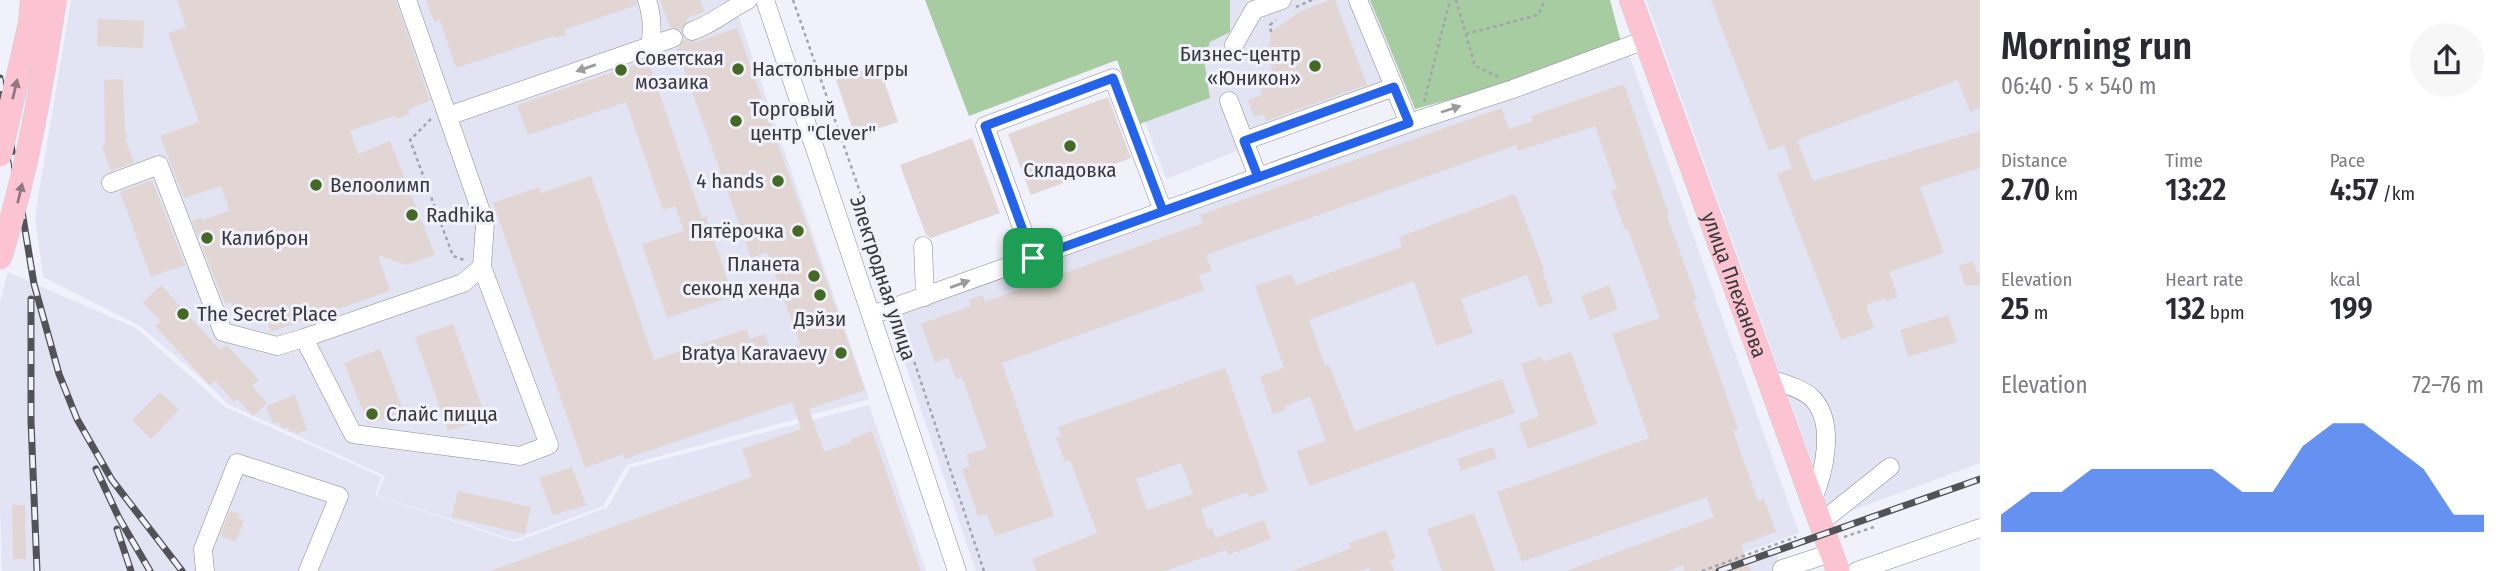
<!DOCTYPE html>
<meta charset="utf-8">
<style>
:root{--surface:#fff;--page:#f7f7f7;--text:#2b2b33;--muted:#7c7c81;--accent:#2563eb}
body{margin:0;font-family:"Fira Sans Condensed",sans-serif;background:var(--page);color:var(--text);height:100vh;display:flex;flex-direction:column;font-size:26px;white-space:nowrap}
*{box-sizing:border-box;margin:0}
p{font-size:23px;color:var(--muted)}
.icon{flex:none;width:38px;height:38px;fill:none;stroke:currentColor;stroke-width:2;stroke-linecap:round;stroke-linejoin:round}
.map{position:relative;flex:1;overflow:hidden}
.sheet{display:flex;flex-direction:column;background:var(--surface);width:525px}
.sheet>*{flex:none}
.pin{position:absolute;display:grid;place-items:center;width:60px;height:60px;color:#fff;margin:-30px;border-radius:14px;box-shadow:0 4px 10px #0006}
.round{display:grid;place-items:center;flex:none;width:74px;height:74px;border-radius:37px;background:var(--page)}
.overview{display:flex;align-items:center;justify-content:space-between;height:119px;padding:0 21px}
h1{font-size:38px;font-weight:600;line-height:52px}
.stats{display:grid;grid-template-columns:repeat(3,1fr);gap:10px;height:119px;padding:7px 21px}
.stats div{display:grid;align-content:center}
.stats b{font-size:30px;font-weight:600}
.stats small{font-size:19px;font-weight:400}
.stats p{font-size:19px}
.chart{height:196px;padding:14px 21px}
.chart p{display:flex;justify-content:space-between}
.chart svg{width:100%;height:126px;margin-top:7px;fill:var(--accent);opacity:.7}
main{display:flex;flex:1;min-height:0}
.map>svg:first-child{display:block}
.built{fill:#e2e4f3}
.green{fill:#a7cca1}
.building{fill:#e1d6d3;fill-rule:evenodd}
.lines{fill:none;stroke-linecap:round;stroke-linejoin:round}
.minor-casing{stroke:#8a8a93;stroke-width:19}
.major-casing{stroke:#cfcfd0;stroke-width:24}
.path{stroke:#a4a4ac;stroke-width:2.5;stroke-dasharray:3.5 3.5;stroke-linecap:butt}
.minor{stroke:#fff;stroke-width:18}
.major{stroke:#fcc4d3;stroke-width:23}
.rail-casing{stroke:#525257;stroke-width:7}
.rail{stroke:#f0f1fb;stroke-width:4.5;stroke-dasharray:13;stroke-linecap:butt}
.major-bridge-casing{stroke:#cfcfd0;stroke-width:24;stroke-linecap:butt}
.major-bridge{stroke:#fcc4d3;stroke-width:23}
.oneway{fill:#9c9c9e}
.oneway2{fill:#917880}
.route-casing{stroke:#fff;stroke-width:14}
.route{stroke:#2563eb;stroke-width:9}
.poi-dot{fill:#436924;stroke:#f0f1fb;stroke-width:2.5}
.labels{text-anchor:middle;stroke-width:6;stroke-linejoin:round;paint-order:stroke}
.poi-label{font-size:21px;fill:#39393d;stroke:#f0f1fb;text-anchor:start}
.street-label{font-size:21px;fill:#39393d;stroke:#f0f1fb}
</style>
<main>
<div class="map">
<svg width="1980" height="571" viewBox="0 0 1980 571">
<rect width="100%" height="100%" fill="#f0f1fb"/>
<path class="built" d="M71 0H733L869 399 627 465 603 506 514 540 377 495 385 476 227 404 210 386 140 326 43 277 35 216Z
M1230 0H1370L1407 94 1247 147 1166 179 1145 122 1209 98 1204 60 1210 42 1230 32Z
M1646 0H1980V463L1832 518Z
M1628 52 1799 533 1693 571H976L893 328 895 317Z
M8 272 136 328 225 407 382 477 375 495 515 542 608 507 630 468 869 405 926 571H2L0 512V303Z
M1776 553 1782 571H1725Z"/>
<path class="green" d="M925 0H1230V32L1210 42 1204 60 1210 98 1140 124 1117 60 969 116Z
M1370 0H1610L1621 42 1511 83 1415 109Z"/>
<path class="building" d="M177 0H396L430 101 408 109 410 114 397 119 396 115 350 131 358 154 390 141 435 255 406 265 378 255 390 291 271 332 263 309 238 319 231 302 225 304 192 221 201 217 202 221 229 210 221 186 184 198 160 136 199 122 168 33 186 27Z
M426 0H636L637 5 564 30 566 35 555 38 554 36 456 68 440 20 434 22Z
M660 0H700L705 12 687 18 688 20 681 30 670 27Z
M1329 0H1335L1367 85 1266 121 1264 115 1254 116 1248 101 1262 94 1258 82 1274 78 1268 55 1271 32 1299 12Z
M1711 0H1980V108L1970 112 1958 80 1797 140 1813 181 1980 131V168L1920 187 1944 253 1889 272 1898 297 1887 301 1885 298 1866 305 1874 328 1841 340 1777 174 1792 168 1784 145 1769 151Z
M98 19 144 21 143 48 97 46Z
M737 28 865 390 809 409 824 452 852 442 851 439 872 431 921 571H490L752 477 742 449 801 429 792 402 625 459 623 454 585 468 493 203 539 187 541 193 591 176 654 360 746 329 750 339 765 334 772 354 800 344 767 252 751 258 677 49 684 39 696 42Z
M648 60 702 218 706 216 733 296 667 318 642 244 684 231 675 206 663 210 626 102 528 135 517 105Z
M879 65 898 122 855 136 836 80Z
M123 79 125 130 128 138 125 139 134 162 111 171 102 146 105 145 104 80Z
M1624 84 1669 215 1667 216 1697 299 1693 300 1738 429 1733 431 1758 501 1764 499 1776 532 1741 545 1751 571H1684L1683 565 1667 571H1566L1714 517 1707 497 1522 562 1497 492 1649 438 1612 334 1660 318 1628 229 1625 230 1611 191 1617 189 1595 126 1518 151 1516 145 1206 255 1212 271 1199 275 1204 290 1002 363 1054 516 995 536 987 514 978 516 962 469 970 466 966 455 987 448 962 377 956 379 948 357 935 363 921 324 971 306 969 300 983 295 985 302 1203 223 1200 215 1501 108 1509 129 1533 121 1531 116Z
M1108 97 1131 158 1031 195 1008 134Z
M972 138 1000 213 931 238 926 235 900 165Z
M152 180 185 265 151 277 120 192Z
M1515 194 1544 269 1542 270 1553 302 1539 307 1527 275 1461 299 1473 333 1436 346 1414 281 1309 320 1325 366 1329 365 1355 431 1502 379 1515 413 1309 486 1297 451 1326 441 1310 397 1285 406 1286 410 1273 414 1260 376 1284 368 1255 286 1292 274 1296 285 1402 247 1399 237Z
M1973 261 1977 273H1980V285L1965 286 1959 266Z
M161 285 220 350 227 345 259 380 252 386 267 403 253 416 237 399 234 402 215 381 210 386 155 326 160 321 143 302Z
M1609 285 1618 309 1590 320 1581 296Z
M1948 315 1957 342 1908 357 1900 330Z
M453 324 486 418 448 431 415 337Z
M380 349 404 412 368 424 344 363Z
M1571 352 1597 424 1528 449 1519 424 1539 416 1521 364 1541 357 1543 362Z
M1225 368 1268 491 1249 497 1247 492 1201 509 1208 530 1212 528 1215 538 1264 520 1271 539 1228 555 1226 550 1164 571H1036L1032 559 1097 533 1070 460 1065 462 1056 437 1061 436 1058 427ZM1181 463 1193 494 1147 510 1136 479Z
M160 392 179 410 151 439 132 420Z
M295 395 307 430 296 434 295 431 290 432 288 427 282 429 279 422 273 424 266 406Z
M1493 447 1497 458 1461 471 1457 459Z
M572 467 586 505 553 515 539 478Z
M458 491 531 507 525 534 452 517Z
M12 505H25L26 559H13Z
M230 511 240 514 238 518 244 520 236 542 220 536Z
M1474 513 1495 571H1442L1427 529Z
M1386 530 1396 558 1390 560 1394 571H1370L1369 568 1359 571H1292L1351 548 1349 543Z"/>
<g class="lines">
<g class="minor-casing">
<path id="minor" d="M407 0 485 223 482 267 549 445 520 456 353 434 304 338 463 283 482 267
M647 0C652 15 653 30 650 46
M765 0 957 571
M1358 0 1409 123
M692 31C713 24 728 10 748 0
M1234 45 1254 10 1282 0
M1229 101 1258 177
M448 116 673 38
M1244 141 1394 87
M111 183 159 165 223 332 277 346 304 338
M923 246 925 297
M1033 258 985 126 1113 78 1163 211
M872 315 1409 123 1513 89 1645 40
M1767 378C1781 383 1803 388 1813 399 1836 424 1824 474 1812 501
M1820 523 1890 467
M1782 569 1831 553
M205 571 203 549 237 463 339 496 308 571
M1857 571 1980 528"/>
</g>
<g class="major-casing">
<g id="major">
<path id="s1" d="M1631 0 1838 571"/>
</g>
</g>
<path class="path" d="M793 0 859 189 892 292
M1456 0 1475 66 1499 77
M1296 7 1312 0
M1271 32 1270 25 1276 20
M1466 34 1538 15 1545 0
M1424 102 1450 0
M431 119 410 140 453 256 464 260
M901 322 984 571
M1844 537 1874 527
M1702 571 1796 537"/>
<use href="#minor" class="minor"/>
<use href="#major" class="major"/>
<g class="rail-casing">
<path id="rail" d="M0 78 34 284 59 374 77 419 112 480 182 571
M31 299V421L37 571
M96 469 119 518 150 571
M117 529 131 571
M1719 571 1980 479"/>
</g>
<use href="#rail" class="rail"/>
<g class="major-bridge-casing">
<path id="major-bridge" d="M0 155 30 23 32 0
M0 258C27 173 41 88 55 0"/>
</g>
<use href="#major-bridge" class="major-bridge"/>
</g>
<defs><path id="oneway-solid" d="M-6-.8H1V-3.2L6.5 0L1 3.2V.8H-6Z" transform="scale(1.75)"/></defs>
<g class="oneway">
<use href="#oneway-solid" transform="translate(586 68) rotate(161)"/>
<use href="#oneway-solid" transform="translate(1451 109) rotate(-18)"/>
<use href="#oneway-solid" transform="translate(960 284) rotate(-20)"/>
</g>
<g class="oneway2">
<use href="#oneway-solid" transform="translate(15 89) rotate(-77)"/>
<use href="#oneway-solid" transform="translate(20 193) rotate(-77)"/>
</g>
<g class="lines">
<g class="route-casing">
<path id="route" d="M1033 258 1409 123 1394 87 1244 141 1258 177 1163 211 1113 78 985 126 1033 258"/>
</g>
<use href="#route" class="route"/>
</g>
<g class="poi-dot">
<circle cx="1315" cy="66" r="7"/>
<circle cx="738" cy="69" r="7"/>
<circle cx="621" cy="70" r="7"/>
<circle cx="736" cy="121" r="7"/>
<circle cx="1070" cy="146" r="7"/>
<circle cx="778" cy="181" r="7"/>
<circle cx="316" cy="185" r="7"/>
<circle cx="412" cy="215" r="7"/>
<circle cx="798" cy="231" r="7"/>
<circle cx="207" cy="238" r="7"/>
<circle cx="814" cy="276" r="7"/>
<circle cx="820" cy="295" r="7"/>
<circle cx="183" cy="314" r="7"/>
<circle cx="841" cy="353" r="7"/>
<circle cx="372" cy="414" r="7"/>
</g>
<g class="labels">
<g class="poi-label">
<text x="1301" y="61" text-anchor="end">Бизнес-центр<tspan x="1301" dy="24">«Юникон»</tspan></text>
<text x="635" y="65">Советская<tspan x="635" dy="24">мозаика</tspan></text>
<text x="752" y="76">Настольные игры</text>
<text x="750" y="116">Торговый<tspan x="750" dy="24">центр "Clever"</tspan></text>
<text x="1070" y="177" text-anchor="middle">Складовка</text>
<text x="764" y="188" text-anchor="end">4 hands</text>
<text x="330" y="192">Велоолимп</text>
<text x="426" y="222">Radhika</text>
<text x="784" y="238" text-anchor="end">Пятёрочка</text>
<text x="221" y="245">Калиброн</text>
<text x="800" y="271" text-anchor="end">Планета<tspan x="800" dy="24">секонд хенда</tspan></text>
<text x="197" y="321">The Secret Place</text>
<text x="820" y="326" text-anchor="middle">Дэйзи</text>
<text x="827" y="360" text-anchor="end">Bratya Karavaevy</text>
<text x="386" y="421">Слайс пицца</text>
</g>
<g class="street-label">
<text transform="translate(883 278) rotate(72)" y="7">Электродная улица</text>
<text dy="7" stroke="none"><textPath href="#s1" startOffset="303">улица Плеханова</textPath></text>
</g>
</g>
</svg>
<div class="pin" style="left:1033px;top:258px;background:#1e9e55"><svg class="icon" aria-label="arrive" viewBox="0 0 24 24"><path d="M6 21V4h12l-3 4 3 4H6"/></svg></div>
</div>
<section class="sheet">
<div class="overview"><div><h1>Morning run</h1><p>06:40 · 5 × 540 m</p></div><a class="round"><svg class="icon" aria-label="share" viewBox="0 0 24 24"><path d="M12 15V3M7 8l5-5 5 5M5 13v7h14v-7"/></svg></a></div>
<div class="stats">
<div><p>Distance</p><b>2.70<small> km</small></b></div>
<div><p>Time</p><b>13:22</b></div>
<div><p>Pace</p><b>4:57<small> /km</small></b></div>
</div>
<div class="stats">
<div><p>Elevation</p><b>25<small> m</small></b></div>
<div><p>Heart rate</p><b>132<small> bpm</small></b></div>
<div><p>kcal</p><b>199</b></div>
</div>
<div class="chart"><p><span>Elevation</span>72–76 m</p>
<svg viewBox="0 0 160 44" preserveAspectRatio="none"><path d="M0 44V38L10 30L20 30L30 22L40 22L50 22L60 22L70 22L80 30L90 30L100 14L110 6L120 6L130 14L140 22L150 38L160 38V44z"/></svg>
</div>
</section>
</main>
